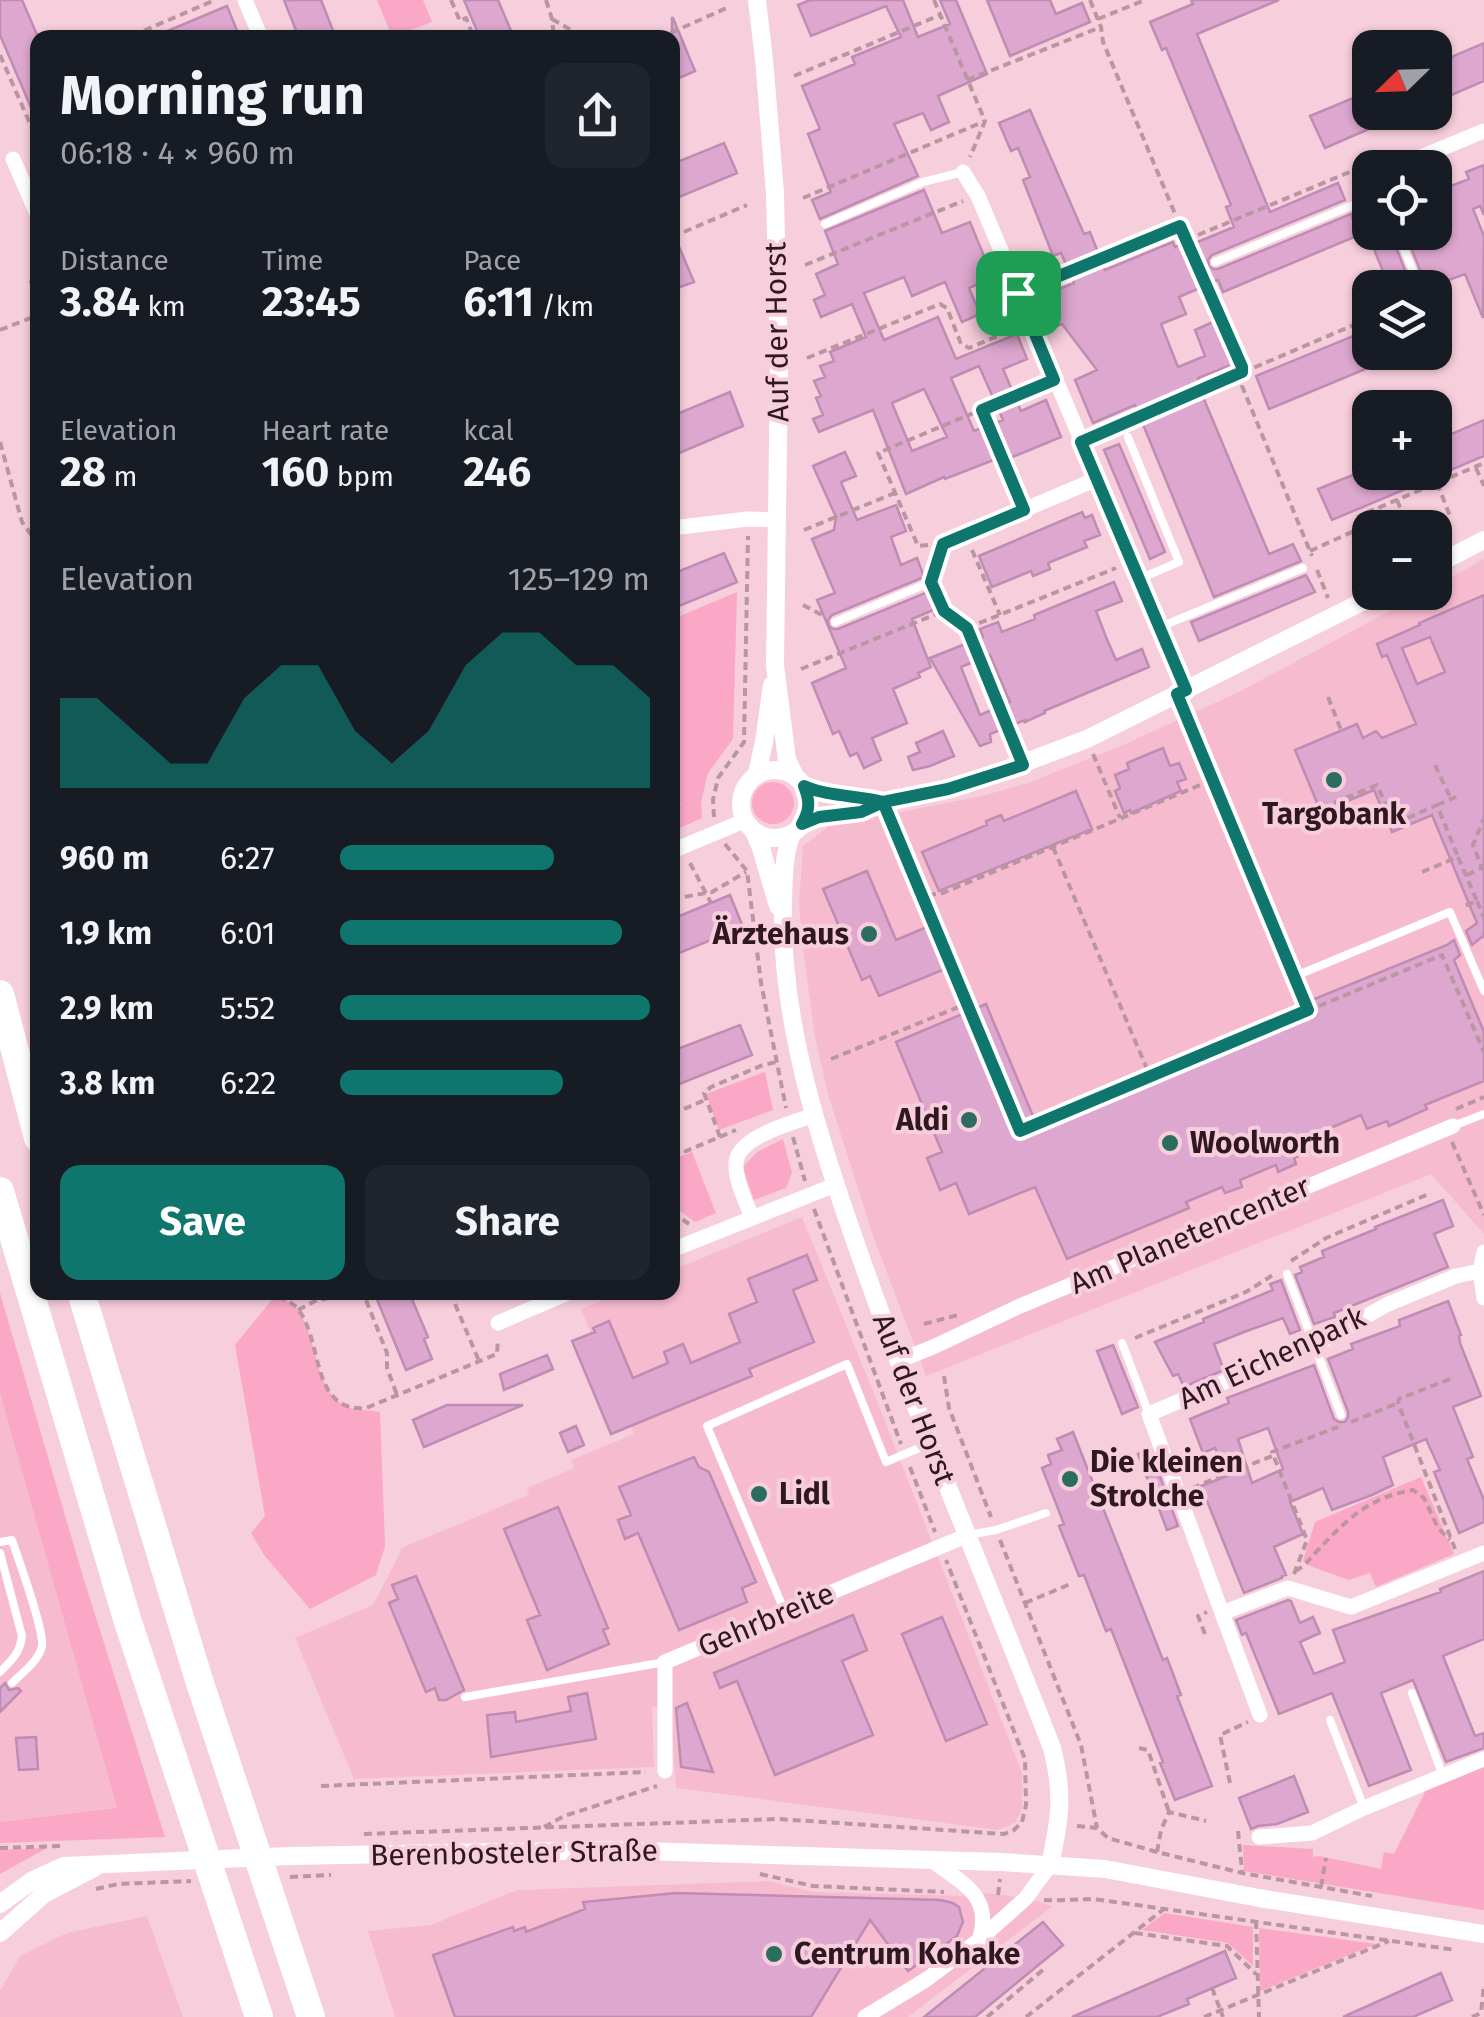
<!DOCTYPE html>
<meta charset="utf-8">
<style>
:root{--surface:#171b24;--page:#20242c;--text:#f1f3f6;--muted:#9ea1a6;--accent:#0f766e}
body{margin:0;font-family:"Fira Sans",sans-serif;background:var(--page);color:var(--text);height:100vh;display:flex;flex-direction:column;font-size:38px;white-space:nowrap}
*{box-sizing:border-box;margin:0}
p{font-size:32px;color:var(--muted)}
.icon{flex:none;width:55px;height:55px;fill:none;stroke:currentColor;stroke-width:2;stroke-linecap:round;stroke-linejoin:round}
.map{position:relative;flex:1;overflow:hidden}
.drawer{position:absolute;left:30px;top:30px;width:650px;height:1270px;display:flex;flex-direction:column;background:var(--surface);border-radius:20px;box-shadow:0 2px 8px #0004}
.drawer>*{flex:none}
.needle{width:65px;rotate:247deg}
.buttons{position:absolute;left:1352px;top:30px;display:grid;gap:20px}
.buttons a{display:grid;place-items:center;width:100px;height:100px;border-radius:20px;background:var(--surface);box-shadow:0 2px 8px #0004;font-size:50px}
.pin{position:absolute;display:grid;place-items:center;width:85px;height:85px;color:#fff;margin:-42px;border-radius:20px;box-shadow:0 5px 15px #0006}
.round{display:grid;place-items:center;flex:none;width:105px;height:105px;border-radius:20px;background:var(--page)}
.head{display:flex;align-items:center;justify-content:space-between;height:170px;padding:0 30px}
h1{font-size:55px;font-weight:700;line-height:75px}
.stats{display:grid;grid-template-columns:repeat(3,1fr);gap:15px;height:170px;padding:10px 30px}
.stats div{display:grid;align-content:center}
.stats b{font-size:42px;font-weight:700}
.stats small{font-size:28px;font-weight:400}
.stats p{font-size:28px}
.chart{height:280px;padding:20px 30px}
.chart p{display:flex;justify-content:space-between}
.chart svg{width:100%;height:180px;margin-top:10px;fill:var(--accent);opacity:.7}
.primary-button{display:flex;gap:20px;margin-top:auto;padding:20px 30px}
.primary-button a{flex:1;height:115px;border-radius:20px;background:var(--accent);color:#fff;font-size:40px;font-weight:700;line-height:115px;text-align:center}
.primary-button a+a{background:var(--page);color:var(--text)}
ul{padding:0 30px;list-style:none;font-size:32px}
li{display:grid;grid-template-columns:160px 120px 1fr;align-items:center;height:75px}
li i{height:25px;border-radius:12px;background:var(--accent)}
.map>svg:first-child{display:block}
.built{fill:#f7bbd0}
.green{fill:#faa8c6}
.building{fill:#dda7cf;stroke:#bf8cb2;stroke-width:2.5;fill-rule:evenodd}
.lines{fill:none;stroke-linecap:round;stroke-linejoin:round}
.path{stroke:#ba96a3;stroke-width:4;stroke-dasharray:8 5;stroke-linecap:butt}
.service{stroke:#fff;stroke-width:8}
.minor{stroke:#fff;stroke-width:15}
.tertiary{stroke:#fff;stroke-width:18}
.motorway{stroke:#fff;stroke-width:28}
.route-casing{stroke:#fff;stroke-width:20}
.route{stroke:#0f766e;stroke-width:12}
.poi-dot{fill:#2b6e5f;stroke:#f7cedc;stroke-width:4}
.labels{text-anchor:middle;stroke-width:8;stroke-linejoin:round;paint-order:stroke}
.street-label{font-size:30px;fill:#2f1821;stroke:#f7cedc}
.poi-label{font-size:30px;font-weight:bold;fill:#2f1821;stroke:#f7cedc;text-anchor:start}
</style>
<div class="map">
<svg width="1484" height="2017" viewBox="0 0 1484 2017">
<rect width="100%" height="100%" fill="#f7cedc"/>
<path class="built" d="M1484 559V1234L1431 1174 926 1376 872 1233 828 1094 815 1037 805 964 799 905 803 846 829 826 982 796 1028 783 1123 745 1241 691 1423 593 1435 592V586Z
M802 1217 879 1406 1022 1773V1809L1016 1822 998 1830 676 1788 670 1705 652 1707 654 1767 354 1779 295 1638 373 1605 400 1553 401 1548 529 1495 527 1488 574 1468 571 1460 634 1434 581 1309 620 1293 672 1292 673 1270Z
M0 1393 24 1473 117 1809 0 1822Z
M768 1881 813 1892 966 1896 984 1893 1026 1898 1053 1906 908 2017H395L368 1931 431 1925 517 1890Z
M147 1916 183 2017H0V1991L20 1956 67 1933Z"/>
<path class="green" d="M377 0H423L432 22 392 37Z
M737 592 733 739 708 773 701 802 702 818 673 831V810L681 805 672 784 673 619Z
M752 803a21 21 0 1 1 42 0a21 21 0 1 1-42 0Z
M765 1072 773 1110 719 1130 706 1094Z
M783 1139 792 1173 786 1188 754 1200 743 1167 757 1152Z
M692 1152 716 1213 695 1222 672 1205 673 1159Z
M0 1293 81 1570 165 1837 0 1843V1822L117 1808 0 1393Z
M275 1296C283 1299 291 1302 296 1308 321 1337 311 1401 356 1409 364 1411 372 1410 380 1412L385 1546 376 1575 310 1609 264 1555 251 1533 265 1516 235 1345Z
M1421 1477 1454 1554 1376 1587 1370 1573 1349 1580 1310 1566 1303 1561 1315 1522Z
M1484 1764V1910L1244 1871 1243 1845 1313 1849V1857L1319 1856 1381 1869 1384 1852 1394 1854 1425 1792 1414 1790Z
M47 1848 0 1874V1850Z
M1165 1913 1253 1927V1966L1228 1943 1142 1930Z
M1259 1928 1376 1944 1260 1991Z"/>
<path class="building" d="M0 0H22L38 37V124L0 35Z
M284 0H321L336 38H299Z
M464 0H498L514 38H480Z
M810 0H903L918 37 950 24 940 0H956L987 74 938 96 949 122 931 130 923 113 894 124 918 176 820 219 812 200 831 192 808 134 820 129 802 86 855 64 852 57 901 37 886 6 811 36 798 5Z
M987 0H1050L1056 14 1082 3 1090 22 1010 56Z
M1191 0H1279L1197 34 1270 212 1338 183 1345 200 1212 255 1208 260 1209 266 1213 269H1218L1351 214 1359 235 1223 292 1218 280 1179 297 1186 314 1161 324 1178 367 1205 356 1195 330 1213 322 1231 365 1198 378 1201 383 1198 385 1269 554 1293 544 1301 561 1214 597 1135 405 1093 423 1075 380 1097 370 1062 324 1054 327 1042 296 1074 283 1061 253 1053 256 1023 180 1030 177 1018 148 1011 151 999 123 1030 110 1084 234 1090 232 1105 270 1173 242 1175 247 1182 244 1183 248 1234 227 1226 207 1231 205 1166 48 1162 50 1150 22 1193 4Z
M227 6 240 38H153V37Z
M673 18 695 71 672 81V18Z
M1484 43V81L1435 102V64Z
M1370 91V112H1408L1325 148 1310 116Z
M724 143 737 173 672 200V164Z
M1484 165V215L1480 206 1473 209 1484 236 1483 318 1465 274 1427 288 1405 232H1442L1435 215V192L1469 179 1466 172Z
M924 190 942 233 970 222 993 278 969 288 980 314 962 322 945 282 912 296 904 277 864 293 884 340 938 317 956 359 1017 334 1027 359 1003 369 1021 411 1046 400 1061 437 1010 458 1009 454 945 479 944 477 906 494 873 410 819 432 813 419 823 415 816 398 821 396 814 381 825 377 820 366 834 361 830 352 866 337 852 304 821 317 814 300 825 295 816 274 838 264 825 231ZM979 366 1003 420 974 431 951 378ZM924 389 947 437 912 451 892 403Z
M672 230 694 282 672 290Z
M1383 232H1390L1412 288H1390L1375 252V236Z
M1370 329V352L1404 353 1269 409 1256 376Z
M730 392 743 426 672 456V416Z
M1484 420V456L1332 520 1318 489 1370 468V472H1435V441Z
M1119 444 1165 552 1150 559 1104 450Z
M845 452 856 476 841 482 857 520 896 505 906 531 891 537 901 565 917 558 924 577 832 615 828 620 829 626 833 629H838L930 591 938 608 912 619 931 667 918 673 920 677 893 689 907 723 872 738 881 760 864 768 857 753 850 756 839 731 833 734 812 683 846 668 817 600 835 593 812 539 834 530 836 517 813 466Z
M1082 512 1085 518 1092 515 1100 535 1084 541 1087 547 1048 563 1050 569 1033 576 1031 571 992 587 979 556Z
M724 553 737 582 672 609V574Z
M1306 575 1315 592 1199 641 1191 622Z
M1114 582 1122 601 1096 611 1106 637 1116 660 1142 649 1149 667 1044 711 1045 713 1025 722V720L990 734 991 742 980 746 930 658 983 637 980 629 998 622 1002 632 1035 619 1034 615ZM990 655 1010 702 980 715 961 667Z
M1484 595V938L1483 936 1472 945 1466 931 1477 923 1432 815 1392 832 1374 790 1321 812 1295 750 1357 724 1363 738 1376 731 1382 738 1416 724 1387 655 1382 657 1377 644 1420 625 1419 623ZM1430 637 1445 672 1417 684 1402 648Z
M943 731 954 756 930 766 913 770 908 757 920 752 916 743Z
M1163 748 1170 766 1179 763 1186 779 1177 782 1181 791 1131 813 1130 810 1124 813 1115 791 1120 788 1115 775 1129 769 1127 763Z
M1076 791 1092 829 939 891 922 852 987 825 986 821 1001 815 1004 821Z
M867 871 896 940 927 927 945 969 879 996 870 976 862 980 823 889Z
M730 895 743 927 672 956V919Z
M1454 940 1460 955 1454 960 1484 1032V1081L1425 1105 1427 1109 1389 1126 1387 1121 1367 1129 1361 1115 1307 1138 1311 1151 1294 1158 1296 1164 1278 1172 1276 1165 1240 1180 1242 1187 1225 1193 1222 1187 1186 1202 1189 1208 1067 1259 1035 1187 969 1214 956 1183 940 1190 927 1158 942 1152 896 1042 986 1004 1033 1116 1298 1006 1303 1015 1312 1016 1315 1010 1312 1000 1447 945Z
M740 1025 752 1055 672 1087V1051Z
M1443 1200 1453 1226 1434 1234 1448 1267 1334 1313 1335 1317 1314 1324 1295 1275 1302 1272 1300 1267 1324 1257 1322 1251 1376 1229 1375 1227Z
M807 1255 817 1280 793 1290 814 1342 749 1369 752 1376 611 1434 572 1341 595 1332 593 1328 609 1321 633 1378 668 1363 664 1352 683 1344 691 1363 740 1342 729 1314 757 1302 748 1279Z
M1281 1280 1300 1330 1290 1334 1283 1318 1244 1332 1214 1344 1224 1370 1184 1387 1178 1374 1173 1376 1155 1342 1204 1322 1203 1319 1273 1290 1270 1284Z
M374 1292H409L428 1337 424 1339 432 1359 406 1370Z
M1448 1301 1461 1335 1459 1336 1460 1343 1481 1396 1453 1407 1473 1457 1467 1459 1484 1500V1522L1459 1533 1434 1472 1440 1470 1426 1439 1383 1457 1393 1485 1372 1495 1332 1510 1323 1488 1290 1502 1303 1534 1274 1547 1286 1575 1282 1576V1578L1244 1593 1201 1486 1227 1476 1215 1448 1203 1453 1190 1419 1229 1403 1227 1398 1314 1365 1334 1419 1339 1422H1345L1348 1417V1412L1328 1359 1353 1349 1351 1344 1400 1326 1399 1320ZM1268 1428 1283 1469 1252 1483 1238 1439Z
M1113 1345 1138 1407 1122 1414 1097 1351Z
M547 1355 553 1369 504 1390 500 1374Z
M447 1405H523L424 1447 413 1420Z
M576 1426 584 1445 568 1452 560 1433Z
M1073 1432 1163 1660 1167 1658 1181 1695 1177 1696 1212 1786 1175 1800 1160 1763 1163 1762 1111 1629 1106 1631 1084 1575 1079 1576 1059 1526 1064 1524 1042 1468 1051 1464 1048 1455 1062 1450 1057 1439Z
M1150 1449 1178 1526 1167 1530 1138 1454Z
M694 1457 699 1467 709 1472 756 1582 742 1588 747 1602 679 1630 638 1533 625 1539 618 1520 631 1515 619 1487Z
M558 1507 608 1628 603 1630 609 1644 547 1670 527 1620 540 1615 504 1529Z
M1484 1571V1639L1443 1656 1475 1736 1484 1733V1748L1446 1762 1413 1680 1381 1693 1411 1770 1369 1786 1332 1693 1279 1714 1246 1633 1242 1635 1236 1620 1288 1600 1291 1601 1300 1623 1313 1617 1320 1633 1300 1642 1314 1674 1345 1662 1333 1630 1441 1592 1440 1589Z
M416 1576 464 1690 446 1700H439L435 1688 426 1692 389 1603 398 1599 392 1585Z
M853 1615 867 1650 842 1661 873 1735 775 1775 737 1681 720 1688 714 1673Z
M942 1617 987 1724 946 1741 902 1634Z
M5 1683 9 1690 18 1688 21 1691 0 1712V1688Z
M587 1693 596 1739 491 1757 487 1715 515 1712 516 1722 571 1711 568 1697Z
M687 1703 713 1772 681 1767 676 1708Z
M36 1737 38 1769 19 1770 16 1738Z
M1294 1776 1308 1812 1277 1824 1258 1826 1251 1829 1239 1798Z
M676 1893 940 1900 953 1903 959 1907 963 1922 957 1936 908 1971 870 1920 811 2017H455L433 1955 513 1927 514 1931 525 1927 526 1932 585 1909 583 1902Z
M1043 1922 1063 1945 975 2017H924Z
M1225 1951 1236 1978 1187 1999 1189 2004 1157 2017H1072Z
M1441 1973 1452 2000 1413 2017H1343Z"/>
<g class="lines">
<path class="path" d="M451 0 460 21 466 18 474 38
M546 0 552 19 554 38
M934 0 985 121 970 157
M1090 0 1101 27 1103 42 1186 240 1242 367V386L1312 556
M552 19 585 38
M1098 19 1145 0
M137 38 136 34 215 0
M659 38 729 7
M0 55 38 142
M794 76 940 15
M967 80 1101 27
M803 198 985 121
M672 237 747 205
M1186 240 1357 169 1370 171
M805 265 963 201
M38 280 31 282 38 297
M1032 287 1180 226
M35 318 38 338
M0 330 38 315
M807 358 940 304 947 308 961 344 969 348 1015 329
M982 410 1018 496
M1099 434 1370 318
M0 442 22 522 38 544
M1476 468 1484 486
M1437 483 1450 516
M1397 500 1409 528
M1363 527 1370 544
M804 530 895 493
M928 545 918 546 878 453 1038 386
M972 550 1000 615
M1310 551 1363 527 1359 516 1484 463
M1317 570 1328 598
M803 605 822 615
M967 628 1116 568
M801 669 944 611 967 628 1015 747
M1328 697 1341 730
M1093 754 1120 818
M1435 765 1451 799
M1200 785 943 893 921 896 1020 1131 1296 1015
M1437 805 1458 796
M889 816 921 896
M714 817 713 800 718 778 744 742 748 536
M1294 823 1306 826 1323 818 1326 806 1377 785 1394 824 1437 805 1458 857
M725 844 747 871 761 983 786 1108
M1053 847 1150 1076
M690 863 711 903
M1422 872 1458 857 1477 901 1464 906
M1467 875 1482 868 1473 845 1484 818
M672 899 712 892 746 872
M1477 901 1484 918
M1319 1006 1442 955 1484 1052
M831 1059 966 1004
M1456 1109 1484 1097
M672 1114 705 1100
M720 1137 704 1093 711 1087 763 1065 777 1062
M793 1137 805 1181
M1452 1142 1484 1215
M672 1157 736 1130
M814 1209 901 1444
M672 1212 689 1224
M1291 1261 1326 1238 1431 1193
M266 1292C276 1296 287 1299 295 1306 324 1334 308 1413 366 1408L497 1354 498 1339
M356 1292 366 1300 387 1353V1368L397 1395
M450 1292 479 1361
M298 1310 315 1301 355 1292
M924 1324 958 1315
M1135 1338 1246 1292 1276 1273
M944 1376 949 1408 991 1517
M1450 1379 1399 1399 1398 1403 1455 1549
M1351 1422 1398 1403
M910 1467 935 1532
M1192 1488 1272 1456
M1000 1540 1081 1745 1097 1828
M1295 1571C1307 1565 1310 1558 1319 1549 1347 1519 1370 1497 1413 1490L1424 1498 1438 1528 1450 1540
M1294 1574 1307 1540 1272 1452 1338 1427
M1025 1603 1073 1583
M1205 1634 1198 1616 1207 1612
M1139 1748 1148 1750 1169 1812
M1230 1783 1220 1735 1248 1722
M321 1786 646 1772
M1077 1826 1097 1828 1108 1838 1157 1852 1242 1873 1372 1896
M544 1827 564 1816 657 1786
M1238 1831 1242 1871
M364 1834 778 1819 1004 1834 1014 1830 1022 1822 1026 1805 1025 1759 946 1560
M0 1848 60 1846
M1157 1852 1161 1830 1169 1812 1206 1821
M760 1874 813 1886 944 1892
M290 1877 331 1875
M1321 1887 1326 1858
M96 1889 118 1884 191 1881
M998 1895 1000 1879
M1044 1900C1064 1901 1082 1898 1101 1900L1456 1950
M1256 1921 1259 2017
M1135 1933 1227 1946 1256 1974
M1212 1988 1223 2017
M987 2017 1044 1969
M1026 2017 1164 1909
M1204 2017 1389 1941
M1472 2017 1481 2013 1484 1985"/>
<path class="service" d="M825 224 923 182 963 172
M1397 232 1420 288
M1215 262 1370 198
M1128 437 1179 562 1139 579
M835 622 931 582 943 544
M1160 627 1303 568
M1177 695 1308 1010
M1293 977 1450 912 1484 991
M1453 1126 1484 1114
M1287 1274 1341 1415
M1122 1343 1149 1414
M968 1535 996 1530 1046 1513
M0 1542 12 1540C19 1561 44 1629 42 1646 39 1661 22 1673 12 1683
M0 1553 22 1636C20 1653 12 1660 0 1672
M784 1610 707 1426 847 1364 886 1462 931 1443
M1412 1693 1443 1776
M465 1697 665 1662
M1330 1720 1364 1808"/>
<path class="minor" d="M245 0 261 38
M13 159 38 216
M1394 168 1484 131
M963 172 978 196 1187 690
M672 528 748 519 777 520
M943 544 1097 479
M672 851 744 821
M752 1218C746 1201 735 1181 736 1163 737 1137 794 1122 815 1115
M672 1250 835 1185
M1484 1252 1480 1271 1484 1298
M1480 1271 1456 1276 1388 1304 1326 1339 1149 1414 1222 1613 1288 1588 1351 1607 1484 1553
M498 1323 570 1292
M898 1361 933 1347 1020 1306 1453 1126
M1222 1613 1260 1715
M665 1771V1662L968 1535
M1259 1837 1312 1833 1364 1808 1484 1759
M930 1859C961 1883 994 1895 979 1940
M865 2017 927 1979 979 1940 1026 1898 1050 1865"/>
<path class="tertiary" d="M757 0 764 59 775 193 779 366 775 665 787 760 795 776
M1435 565 1484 540
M741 804a34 34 0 1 1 68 0a34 34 0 1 1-68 0Z
M757 774 764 742 772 685
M805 786C829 797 857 795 883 802
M803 825 819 817 861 812 883 802 922 795 981 779 1087 739 1382 592
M754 831 761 848 778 906
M792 834C783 855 784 878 783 901 779 1021 822 1149 862 1261 920 1426 989 1585 1052 1748 1064 1794 1060 1819 1050 1865
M0 1904 33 1880 64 1866 291 1856 609 1850 1001 1862 1105 1869 1259 1898 1484 1934
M0 1933 44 1894 94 1868"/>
<path class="motorway" d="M0 994 38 1138
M0 1191 128 1622 259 2017
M81 1292 199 1680 311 2017"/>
</g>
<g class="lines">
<g class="route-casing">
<path id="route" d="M1018 293 1054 380 982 410 1024 510 943 544 931 582 944 611 967 628 1023 765 948 789 883 802 861 812 819 817 802 824C810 810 810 801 804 786 829 797 857 795 883 802L1020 1131 1308 1010 1177 694 1186 690 1081 442 1242 372V367L1180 226 1018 293"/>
</g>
<use href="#route" class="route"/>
</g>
<g class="poi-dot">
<circle cx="1334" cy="780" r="10"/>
<circle cx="869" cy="934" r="10"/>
<circle cx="969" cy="1120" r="10"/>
<circle cx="1170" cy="1143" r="10"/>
<circle cx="1070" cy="1479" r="10"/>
<circle cx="759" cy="1494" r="10"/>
<circle cx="774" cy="1954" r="10"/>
</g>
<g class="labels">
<g class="street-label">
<text transform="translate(777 332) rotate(-91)" y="10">Auf der Horst</text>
<text transform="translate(1190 1235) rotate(-23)" y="10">Am Planetencenter</text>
<text transform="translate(1272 1358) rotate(-25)" y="10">Am Eichenpark</text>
<text transform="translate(914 1399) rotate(69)" y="10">Auf der Horst</text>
<text transform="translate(766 1620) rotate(-23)" y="10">Gehrbreite</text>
<text transform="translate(514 1853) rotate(-1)" y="10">Berenbosteler Straße</text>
</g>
<g class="poi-label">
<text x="1334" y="824" text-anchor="middle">Targobank</text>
<text x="849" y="944" text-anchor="end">Ärztehaus</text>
<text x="949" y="1130" text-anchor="end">Aldi</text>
<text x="1190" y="1153">Woolworth</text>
<text x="1090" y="1472">Die kleinen<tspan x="1090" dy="34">Strolche</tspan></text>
<text x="779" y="1504">Lidl</text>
<text x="794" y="1964">Centrum Kohake</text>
</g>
</g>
</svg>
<div class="buttons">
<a><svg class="needle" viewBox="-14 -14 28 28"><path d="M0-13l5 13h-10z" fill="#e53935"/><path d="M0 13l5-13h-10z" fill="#9ea1a6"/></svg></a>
<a><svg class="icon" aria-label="locate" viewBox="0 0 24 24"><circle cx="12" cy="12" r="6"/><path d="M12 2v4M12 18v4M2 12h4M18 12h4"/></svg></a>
<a><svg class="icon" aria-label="layers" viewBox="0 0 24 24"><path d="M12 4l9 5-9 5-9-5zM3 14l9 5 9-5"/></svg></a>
<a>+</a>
<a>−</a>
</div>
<div class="pin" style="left:1018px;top:293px;background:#1e9e55"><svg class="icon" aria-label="arrive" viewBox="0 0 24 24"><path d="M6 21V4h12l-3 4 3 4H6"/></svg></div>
<section class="drawer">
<div class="head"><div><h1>Morning run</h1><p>06:18 · 4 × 960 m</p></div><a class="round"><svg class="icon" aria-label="share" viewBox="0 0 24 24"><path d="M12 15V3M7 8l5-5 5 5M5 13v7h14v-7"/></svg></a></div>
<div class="stats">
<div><p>Distance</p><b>3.84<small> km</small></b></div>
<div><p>Time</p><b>23:45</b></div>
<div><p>Pace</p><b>6:11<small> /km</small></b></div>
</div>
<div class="stats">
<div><p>Elevation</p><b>28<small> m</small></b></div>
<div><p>Heart rate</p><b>160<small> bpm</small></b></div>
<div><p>kcal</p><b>246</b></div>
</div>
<div class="chart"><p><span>Elevation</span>125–129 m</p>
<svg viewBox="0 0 160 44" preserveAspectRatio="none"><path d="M0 44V22L10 22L20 30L30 38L40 38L50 22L60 14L70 14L80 30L90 38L100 30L110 14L120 6L130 6L140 14L150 14L160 22V44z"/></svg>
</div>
<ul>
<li><b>960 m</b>6:27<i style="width:69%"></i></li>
<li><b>1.9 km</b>6:01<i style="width:91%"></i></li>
<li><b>2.9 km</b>5:52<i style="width:100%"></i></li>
<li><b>3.8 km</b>6:22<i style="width:72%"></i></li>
</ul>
<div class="primary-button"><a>Save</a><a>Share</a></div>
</section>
</div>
